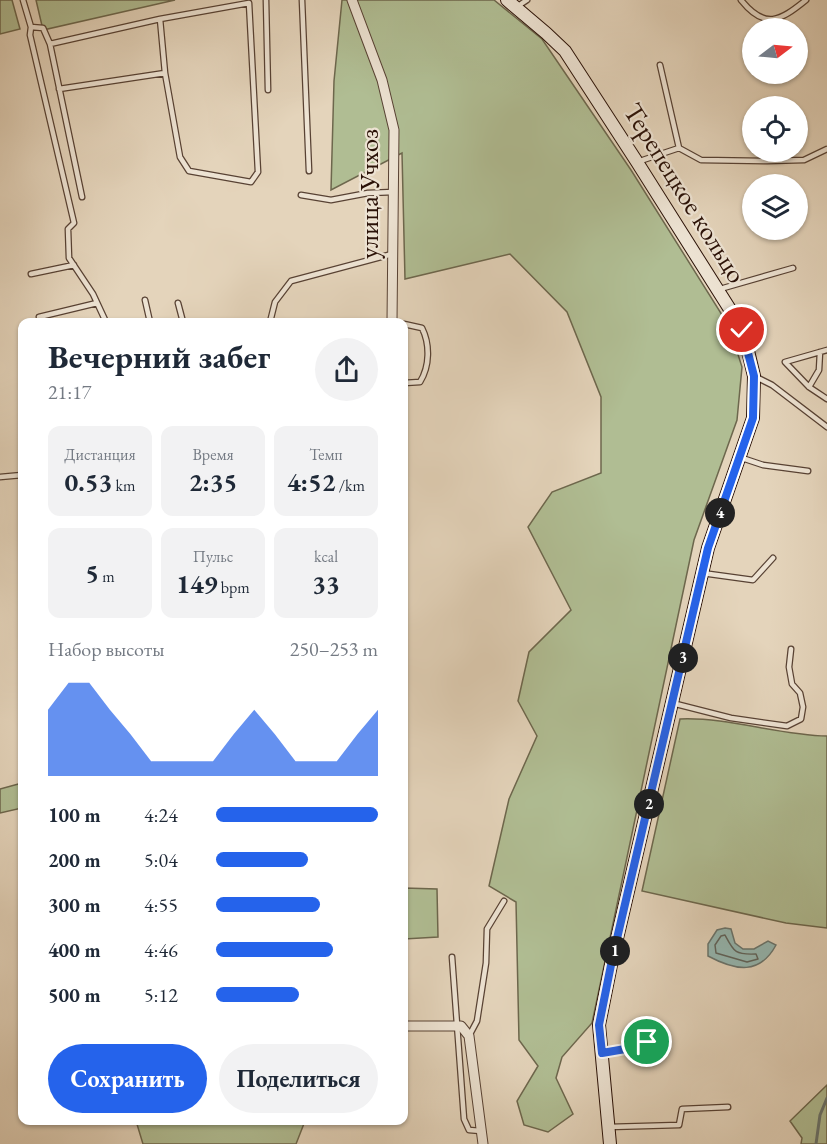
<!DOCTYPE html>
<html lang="ru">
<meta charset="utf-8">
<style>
:root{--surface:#fff;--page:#f2f2f3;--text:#1f2937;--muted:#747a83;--accent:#2563eb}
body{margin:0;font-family:"EB Garamond",serif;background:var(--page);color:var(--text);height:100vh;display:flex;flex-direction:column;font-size:22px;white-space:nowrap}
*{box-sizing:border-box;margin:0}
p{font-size:20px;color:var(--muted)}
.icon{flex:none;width:33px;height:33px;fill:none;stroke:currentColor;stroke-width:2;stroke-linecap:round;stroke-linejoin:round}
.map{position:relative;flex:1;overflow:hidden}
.sheet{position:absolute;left:18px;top:318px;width:390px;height:807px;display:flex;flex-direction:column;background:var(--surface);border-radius:12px;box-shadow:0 2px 4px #0004}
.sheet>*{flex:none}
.needle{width:39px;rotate:74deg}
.buttons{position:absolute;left:742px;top:18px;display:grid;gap:12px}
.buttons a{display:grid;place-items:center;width:66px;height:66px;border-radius:50%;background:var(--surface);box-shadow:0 2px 4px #0004;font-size:30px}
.pin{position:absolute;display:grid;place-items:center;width:51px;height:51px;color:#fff;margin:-26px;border:3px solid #fff;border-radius:50%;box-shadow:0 2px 6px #0007}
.km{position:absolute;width:30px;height:30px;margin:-15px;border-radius:50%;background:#222;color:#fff;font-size:16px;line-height:30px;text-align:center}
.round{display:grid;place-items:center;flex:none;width:63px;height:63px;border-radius:32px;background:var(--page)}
.headline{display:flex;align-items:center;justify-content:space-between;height:102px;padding:0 30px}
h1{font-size:33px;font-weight:700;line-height:45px}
.figures{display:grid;grid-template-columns:repeat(3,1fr);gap:9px;height:102px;padding:6px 30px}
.figures div{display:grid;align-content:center;border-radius:12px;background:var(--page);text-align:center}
.figures b{font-size:26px;font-weight:700}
.figures small{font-size:16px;font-weight:400}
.figures p{font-size:16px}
.chart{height:168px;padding:12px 30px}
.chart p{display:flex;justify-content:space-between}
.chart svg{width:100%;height:108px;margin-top:6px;fill:var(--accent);opacity:.7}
.cta{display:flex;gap:12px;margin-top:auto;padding:12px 30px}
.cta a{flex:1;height:69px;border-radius:36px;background:var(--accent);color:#fff;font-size:24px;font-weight:700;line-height:69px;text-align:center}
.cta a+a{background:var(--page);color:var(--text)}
ul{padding:0 30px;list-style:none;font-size:20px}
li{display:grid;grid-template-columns:96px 72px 1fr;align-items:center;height:45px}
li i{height:15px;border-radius:8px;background:var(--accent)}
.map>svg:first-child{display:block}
.green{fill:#b0bd93;stroke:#6d674d;stroke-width:1.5}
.water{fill:#95b8b2;stroke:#6a756e;stroke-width:1.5}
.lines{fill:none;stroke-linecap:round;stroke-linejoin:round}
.shore{stroke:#60645c;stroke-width:1.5}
.stream{stroke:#6a756e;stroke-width:3}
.lane-casing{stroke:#584234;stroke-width:7}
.street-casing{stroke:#584234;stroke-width:11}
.secondary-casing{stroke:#2a1107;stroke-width:14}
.lane{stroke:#ede3d3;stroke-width:4.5}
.street{stroke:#ede3d3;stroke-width:9}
.secondary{stroke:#ede3d3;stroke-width:12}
.route-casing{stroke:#fff;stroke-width:12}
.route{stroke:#2563eb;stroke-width:8}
.labels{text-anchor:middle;stroke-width:4.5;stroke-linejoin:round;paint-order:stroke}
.street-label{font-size:27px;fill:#2a1107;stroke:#ede3d3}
</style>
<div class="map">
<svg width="827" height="1144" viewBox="0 0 827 1144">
<rect width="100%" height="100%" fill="#e4d4bb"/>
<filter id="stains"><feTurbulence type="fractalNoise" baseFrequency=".00333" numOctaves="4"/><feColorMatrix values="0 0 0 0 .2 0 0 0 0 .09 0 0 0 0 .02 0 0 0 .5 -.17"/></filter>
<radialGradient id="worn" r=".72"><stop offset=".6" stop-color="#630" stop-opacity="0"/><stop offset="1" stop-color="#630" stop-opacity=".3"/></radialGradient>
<path class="green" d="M0 0H12L20 29 0 34Z
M36 0H175L43 30Z
M342 0H494L542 39 631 170 729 326 742 367 737 420 694 540 592 1023 562 1057 556 1078 573 1114 548 1132 524 1125 517 1101 538 1066 519 1040 516 902 489 886 509 799 537 736 518 701 529 652 571 610 528 527 552 492 601 473V397L567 312 510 254 405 279 402 153 331 190 334 81Z
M680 719C729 717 778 735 827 736V928L786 923 642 891Z
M22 783V808L0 813V789Z
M404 888 437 889 438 937 404 939Z
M827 1085V1144H801L802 1138 790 1121Z
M136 1121V1120L305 1121 296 1144H143Z"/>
<path class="water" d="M725 928 731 929 735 943 743 949H754L768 941 776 945C760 975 736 971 708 956V944L717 930Z"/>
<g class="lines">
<path class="shore" d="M725 935C734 952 735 955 756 954L758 959 747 962 716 953 715 945 721 936Z"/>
<path class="stream" d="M816 1144 820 1115 827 1098"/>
<g class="lane-casing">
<path id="lane" d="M23 0 31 27 30 35 74 223 68 229 69 258 93 294 106 322
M266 0 268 90
M302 0 309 171
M741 0C765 30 780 21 806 0
M518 6 527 0
M31 27 43 28 50 44 82 197
M50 44 160 19 249 3 258 172 251 182 189 171 180 157 165 73 160 19
M59 89 165 73
M679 148 701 160 767 161 804 160 827 149
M637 162 679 148 660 65
M301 195 331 200 368 193 394 192
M31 274 74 265
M720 289 793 268
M145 300 150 322
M178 303 183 322
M39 317 97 303
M270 322 275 302 291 281 392 254
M404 324 422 328C430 344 430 366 420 382L404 383
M827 350 785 362 809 387 827 399
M756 377 772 385 827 427
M809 387 819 370 820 352
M742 458 763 465 808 471
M0 477 22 475
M702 573 753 580 773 558
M672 703 731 718 787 726 801 719 803 707 800 693 792 684 789 667 791 649
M452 957 464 1119 469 1130 481 1131
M469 1036 477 1021 486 963 487 929 504 901
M604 1052 637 1047 647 1042 649 1027
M609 1127 679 1125 682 1109 728 1107"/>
</g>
<g class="street-casing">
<path id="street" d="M352 0 382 80 394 130 392 322
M404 1026H461L469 1036 483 1144"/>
</g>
<g class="secondary-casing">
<path id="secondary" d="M507 0 546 33 565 51 637 162 743 330 754 376 753 418 708 548 612 960 599 1025 610 1144"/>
</g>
<use href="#lane" class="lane"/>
<use href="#street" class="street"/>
<use href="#secondary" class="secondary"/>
</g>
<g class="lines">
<g class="route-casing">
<path id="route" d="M647 1042 637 1047 602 1053 599 1025 612 960 708 548 753 418 754 376 742 330"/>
</g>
<use href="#route" class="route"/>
</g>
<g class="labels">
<g class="street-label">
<text transform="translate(685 193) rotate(58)" y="9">Терепецкое кольцо</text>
<text transform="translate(369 194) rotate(-90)" y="9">улица Учхоз</text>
</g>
</g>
<rect width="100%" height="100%" filter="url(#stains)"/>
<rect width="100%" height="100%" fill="url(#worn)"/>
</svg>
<div class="buttons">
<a><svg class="needle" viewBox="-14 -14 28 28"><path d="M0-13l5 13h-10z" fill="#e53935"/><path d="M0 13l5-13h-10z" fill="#747a83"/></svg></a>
<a><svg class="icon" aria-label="locate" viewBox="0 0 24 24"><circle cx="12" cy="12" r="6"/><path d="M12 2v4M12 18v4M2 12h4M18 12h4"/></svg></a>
<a><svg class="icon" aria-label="layers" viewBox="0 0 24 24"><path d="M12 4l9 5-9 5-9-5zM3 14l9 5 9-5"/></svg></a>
</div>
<div class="pin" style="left:647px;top:1042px;background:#1e9e55"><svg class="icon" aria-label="arrive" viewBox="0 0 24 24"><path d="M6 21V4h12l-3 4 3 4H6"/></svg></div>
<div class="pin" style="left:742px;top:330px;background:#d93025"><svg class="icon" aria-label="check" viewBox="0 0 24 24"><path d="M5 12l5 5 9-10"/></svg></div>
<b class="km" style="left:615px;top:951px">1</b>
<b class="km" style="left:649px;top:804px">2</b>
<b class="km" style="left:683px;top:658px">3</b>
<b class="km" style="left:720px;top:513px">4</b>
<section class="sheet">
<div class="headline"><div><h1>Вечерний забег</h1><p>21:17</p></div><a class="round"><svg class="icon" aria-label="share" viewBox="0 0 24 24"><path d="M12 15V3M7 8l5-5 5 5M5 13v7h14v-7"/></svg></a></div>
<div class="figures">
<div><p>Дистанция</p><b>0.53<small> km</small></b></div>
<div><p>Время</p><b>2:35</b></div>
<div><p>Темп</p><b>4:52<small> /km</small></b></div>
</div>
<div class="figures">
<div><b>5<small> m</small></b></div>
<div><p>Пульс</p><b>149<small> bpm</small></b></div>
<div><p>kcal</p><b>33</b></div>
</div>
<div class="chart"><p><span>Набор высоты</span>250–253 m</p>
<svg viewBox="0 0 160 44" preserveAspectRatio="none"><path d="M0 44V17L10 6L20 6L30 17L40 27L50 38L60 38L70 38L80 38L90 27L100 17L110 27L120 38L130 38L140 38L150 27L160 17V44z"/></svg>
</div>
<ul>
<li><b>100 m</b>4:24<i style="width:100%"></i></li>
<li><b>200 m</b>5:04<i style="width:57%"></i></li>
<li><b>300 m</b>4:55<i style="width:64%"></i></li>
<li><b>400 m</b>4:46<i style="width:72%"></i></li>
<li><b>500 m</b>5:12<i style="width:51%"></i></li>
</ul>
<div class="cta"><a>Сохранить</a><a>Поделиться</a></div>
</section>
</div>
